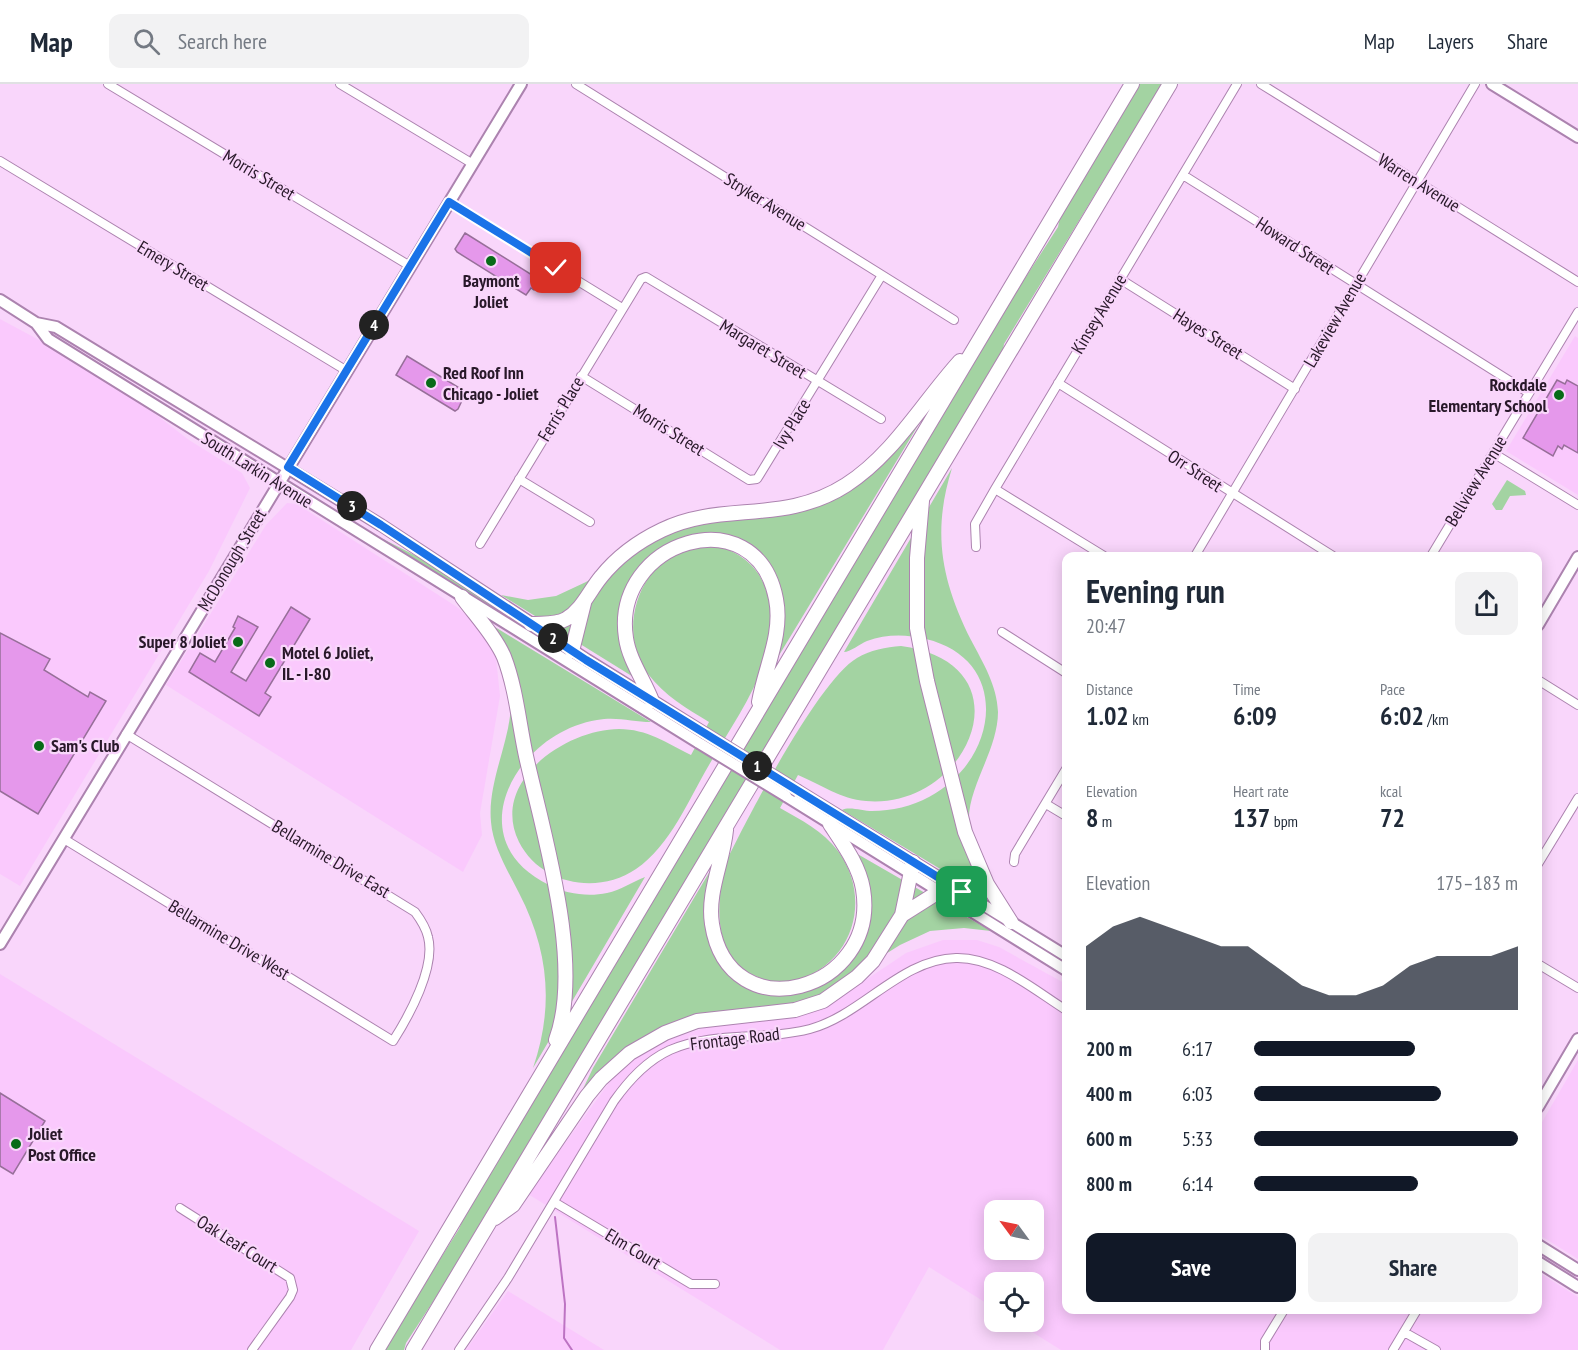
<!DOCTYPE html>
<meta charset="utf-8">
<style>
:root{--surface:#fff;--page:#f2f2f3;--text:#1f2937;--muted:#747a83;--line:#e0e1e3;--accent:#111827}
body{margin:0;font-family:"PT Sans Narrow",sans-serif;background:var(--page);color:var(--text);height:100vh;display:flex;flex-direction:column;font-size:22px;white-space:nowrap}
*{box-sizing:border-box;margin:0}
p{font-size:20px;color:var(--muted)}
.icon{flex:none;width:33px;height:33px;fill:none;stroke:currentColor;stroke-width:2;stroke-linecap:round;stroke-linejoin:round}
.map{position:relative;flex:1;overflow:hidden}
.drawer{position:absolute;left:1062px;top:468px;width:480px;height:762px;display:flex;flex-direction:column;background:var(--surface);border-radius:12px;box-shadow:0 3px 15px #0003}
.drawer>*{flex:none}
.needle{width:39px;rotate:303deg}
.controls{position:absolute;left:984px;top:1116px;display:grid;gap:12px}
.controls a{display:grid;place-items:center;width:60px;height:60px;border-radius:12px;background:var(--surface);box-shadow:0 3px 15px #0003;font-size:30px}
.pin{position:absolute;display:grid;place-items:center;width:51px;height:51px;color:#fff;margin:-26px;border-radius:12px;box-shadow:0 3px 9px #0006}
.km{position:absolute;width:30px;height:30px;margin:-15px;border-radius:50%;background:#222;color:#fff;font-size:16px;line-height:30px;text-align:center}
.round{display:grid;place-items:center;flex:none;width:63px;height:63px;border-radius:12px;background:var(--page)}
.headline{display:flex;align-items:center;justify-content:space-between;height:102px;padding:0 24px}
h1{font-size:33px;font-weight:700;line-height:45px}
.stats{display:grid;grid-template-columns:repeat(3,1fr);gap:9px;height:102px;padding:6px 24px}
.stats div{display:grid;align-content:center}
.stats b{font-size:26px;font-weight:700}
.stats small{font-size:16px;font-weight:400}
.stats p{font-size:16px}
.chart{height:168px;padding:12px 24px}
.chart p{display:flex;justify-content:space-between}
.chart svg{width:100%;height:108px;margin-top:6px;fill:var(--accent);opacity:.7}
.button{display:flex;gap:12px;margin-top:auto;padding:12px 24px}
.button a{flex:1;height:69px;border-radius:12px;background:var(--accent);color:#fff;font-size:24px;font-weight:700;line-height:69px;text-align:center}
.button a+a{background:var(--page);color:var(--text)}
ul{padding:0 24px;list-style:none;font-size:20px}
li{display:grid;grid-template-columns:96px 72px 1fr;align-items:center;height:45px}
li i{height:15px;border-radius:8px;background:var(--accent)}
header{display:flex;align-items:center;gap:36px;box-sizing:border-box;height:84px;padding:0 30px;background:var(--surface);border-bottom:2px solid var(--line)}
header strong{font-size:28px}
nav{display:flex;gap:33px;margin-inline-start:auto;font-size:21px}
.search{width:420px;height:54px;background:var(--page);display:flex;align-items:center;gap:15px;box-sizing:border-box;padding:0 21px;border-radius:12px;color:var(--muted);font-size:22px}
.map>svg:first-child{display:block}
.built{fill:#fac9fd;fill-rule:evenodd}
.green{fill:#a3d3a2}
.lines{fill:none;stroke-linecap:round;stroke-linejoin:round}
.stream{stroke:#bd73c3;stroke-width:2}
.building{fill:#e598eb;stroke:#976f99;stroke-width:1.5}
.street-casing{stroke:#ac83af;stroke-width:10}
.secondary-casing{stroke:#ac83af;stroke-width:14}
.highway-casing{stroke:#ac83af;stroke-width:16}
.street{stroke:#fff;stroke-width:8}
.secondary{stroke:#fff;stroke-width:10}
.highway{stroke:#fff;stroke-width:14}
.secondary-bridge-casing{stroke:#ac83af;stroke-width:14;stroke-linecap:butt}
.secondary-bridge{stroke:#fff;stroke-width:10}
.route-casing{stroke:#fff;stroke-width:12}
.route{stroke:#1a73e8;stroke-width:8}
.poi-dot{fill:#076b18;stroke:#f9d6fb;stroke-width:2}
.labels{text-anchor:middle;stroke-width:4.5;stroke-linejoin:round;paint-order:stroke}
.street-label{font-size:18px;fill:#281829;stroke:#f9d6fb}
.poi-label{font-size:18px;font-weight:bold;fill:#281829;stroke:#f9d6fb;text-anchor:start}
</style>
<header>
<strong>Map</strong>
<div class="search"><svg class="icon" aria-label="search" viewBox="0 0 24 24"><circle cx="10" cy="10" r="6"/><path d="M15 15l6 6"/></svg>Search here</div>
<nav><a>Map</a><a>Layers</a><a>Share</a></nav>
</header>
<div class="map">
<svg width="1578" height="1266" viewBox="0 0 1578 1266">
<rect width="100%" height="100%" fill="#f9d6fb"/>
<path class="built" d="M0 235 54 264 146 323 189 356 242 389 250 404 209 487 20 802 0 790Z
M1575 252 1578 254V411L1506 367Z
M287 419 297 420 457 523 472 536 486 553 496 574 500 612 480 729 482 751 463 788 166 601 266 441Z
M943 856H977L999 863 1066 900V1226H1538V1188L1578 1213V1266H1061L1016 1238H1034V1198H994V1224L929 1183 883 1266H780L528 1110 614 992 635 973 656 960 710 942 805 931 824 924 906 869ZM994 1126H1034V1166H994Z
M0 890 419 1147 351 1266H0Z
M1578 976V1175L1538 1150V1045Z
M508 1207 604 1266H466Z"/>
<path class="green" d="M1140 0H1162L1004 260 1003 266 453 1187 406 1259 404 1266H383L459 1145 466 1127 991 247 1058 143 1060 133Z
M928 325 775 578 774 494 717 451C666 446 652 475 626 512L635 594 501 511 528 516 556 512 586 498 669 448 700 439 771 433 829 416Z
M952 384C932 448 941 496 971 556 983 579 997 601 998 628 998 666 967 704 969 738 970 760 991 793 987 813L842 726C849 722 863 727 872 727 892 727 912 722 929 713 999 676 1012 576 926 555 906 550 886 550 867 557 860 560 850 568 844 568Z
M1507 396 1525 407 1526 411 1510 412 1502 426H1496L1492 420Z
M383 455 430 479 540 552 539 554 382 458Z
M718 462C741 469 759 483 766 506 787 569 739 628 709 681 689 715 670 762 636 785 598 811 541 801 519 758 489 697 567 645 619 645 647 645 667 659 691 671L709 638C686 624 665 612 648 590 616 548 638 477 691 463 699 461 710 463 718 462Z
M495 543 651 638C633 638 616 632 597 636 516 649 456 756 549 801 566 810 588 813 607 809 621 806 632 798 645 793L533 984C554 923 549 867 519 809 508 787 493 763 491 738 487 695 513 654 511 612 510 591 499 566 493 546Z
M901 562C1032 580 968 726 866 717 840 715 822 701 798 691L780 724C801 736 823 747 838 767 873 815 853 881 794 897 783 900 769 898 758 893 711 875 716 818 726 778 747 734 819 596 857 574 870 566 886 563 901 562Z
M854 768 991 847 964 844 930 847 900 861 809 918 697 933 581 1009 593 984 713 782 712 857 769 909 792 910 814 904 837 889 864 848Z"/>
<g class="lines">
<path class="stream" d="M555 1133 565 1220 564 1254 572 1266"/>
</g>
<path class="building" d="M465 149 540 196 534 206 531 204 526 211 457 168 455 165Z
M407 272 466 308 458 325 455 327 396 291Z
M1557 296 1565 300 1567 296 1578 302V369L1564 361 1562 365 1558 362 1553 372 1523 354Z
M291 523 310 535 265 609 271 613 259 632 189 588 200 569 215 578 235 544 233 543 238 532 258 543 231 588 246 597Z
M0 549 50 575 44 586 88 613 90 608 106 617 38 730 0 707Z
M0 1009 45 1037 13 1090 0 1082Z"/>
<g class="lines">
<g class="street-casing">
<path id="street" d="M108 0 410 182
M340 0 473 80
M576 0 954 236
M1261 0 1578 198
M0 77 347 287
M1183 91 1529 309
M449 118 622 224
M1120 195 1295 305
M581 292 749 396 757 395 882 191
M1058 299 1333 472
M1493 369 1578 421
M519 395 590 438
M995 405 1104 472
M480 460 641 195 646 193 881 335
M976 463 975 440 995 405 1237 0
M1195 472 1475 0
M1431 472 1578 228
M1002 548 1066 589
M1538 596 1578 621
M1046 720 1066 732
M64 755 393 957C409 932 436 883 428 853 426 844 421 836 415 828L126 650
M1014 778 1015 770 1066 685
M1538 780 1578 714
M1538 880 1578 904
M554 1118 691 1200H715
M180 1124 290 1194 293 1206 290 1213 252 1266
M1404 1248 1436 1266
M459 1266 508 1194 614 1017C629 996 646 977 670 966 714 947 764 957 810 945 862 931 901 875 956 874 996 873 1034 906 1066 926
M1265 1266V1257L1284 1226
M1393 1266 1417 1226"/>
</g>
<g class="secondary-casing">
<path id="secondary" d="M1492 0 1578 53
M0 216 36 239 48 255 699 659
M36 239 56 243 381 441 587 576 704 649
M1538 541 1578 473
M798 707 1066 872
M786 712 1066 886
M0 860 521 0
M1538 1023 1578 955
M1538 1161 1578 1186
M1538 1178 1578 1203"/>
</g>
<g class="highway-casing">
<path id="highway" d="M922 417 917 474V544L927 597 965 748 987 800 1011 838
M462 513C476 532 495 552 504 573 516 604 519 640 526 672 543 749 584 880 556 956
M531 540C543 539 556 541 566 535 582 526 590 506 601 493 617 473 639 457 662 446 721 417 784 441 846 401 894 370 922 319 960 277
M572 567 584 519
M652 617C644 596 629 576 626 554 611 457 756 411 776 515 783 551 765 583 759 618
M726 746C723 778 707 808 712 840 729 950 880 907 863 805 859 781 843 760 830 740
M902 831 913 778
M495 1134 513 1121 587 1012 601 995 630 969 665 949 697 937 795 926 823 917 857 893 873 877 902 831 940 807
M377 1266 1132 0
M413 1266 1170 0"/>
</g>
<use href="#street" class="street"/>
<use href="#secondary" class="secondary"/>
<use href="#highway" class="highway"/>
<g class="secondary-bridge-casing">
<path id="secondary-bridge" d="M704 649 798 707
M699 659 786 712"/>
</g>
<use href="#secondary-bridge" class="secondary-bridge"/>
</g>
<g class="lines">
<g class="route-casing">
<path id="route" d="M556 184 449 118 288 383 381 441 586 576 962 808"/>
</g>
<use href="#route" class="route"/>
</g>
<g class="poi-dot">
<circle cx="491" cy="177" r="6"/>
<circle cx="431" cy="299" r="6"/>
<circle cx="1559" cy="311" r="6"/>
<circle cx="238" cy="558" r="6"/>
<circle cx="270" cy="579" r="6"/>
<circle cx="39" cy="662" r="6"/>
<circle cx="16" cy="1060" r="6"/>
</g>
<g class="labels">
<g class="street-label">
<text transform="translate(259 91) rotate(31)" y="6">Morris Street</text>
<text transform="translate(1419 99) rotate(32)" y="6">Warren Avenue</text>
<text transform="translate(765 118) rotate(32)" y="6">Stryker Avenue</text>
<text transform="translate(1295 162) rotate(33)" y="6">Howard Street</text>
<text transform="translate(173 182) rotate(31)" y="6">Emery Street</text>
<text transform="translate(1099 230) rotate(-59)" y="6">Kinsey Avenue</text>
<text transform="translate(1335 236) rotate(-60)" y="6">Lakeview Avenue</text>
<text transform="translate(1208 250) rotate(32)" y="6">Hayes Street</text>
<text transform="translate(763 265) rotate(31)" y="6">Margaret Street</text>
<text transform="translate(561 325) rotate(-59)" y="6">Ferris Place</text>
<text transform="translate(792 340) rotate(-59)" y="6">Ivy Place</text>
<text transform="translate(669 346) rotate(32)" y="6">Morris Street</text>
<text transform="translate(257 386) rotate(32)" y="6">South Larkin Avenue</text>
<text transform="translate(1195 387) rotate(33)" y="6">Orr Street</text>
<text transform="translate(1476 397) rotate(-59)" y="6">Bellview Avenue</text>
<text transform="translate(232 476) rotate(-59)" y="6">McDonough Street</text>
<text transform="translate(331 775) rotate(31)" y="6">Bellarmine Drive East</text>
<text transform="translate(229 856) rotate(31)" y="6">Bellarmine Drive West</text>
<text transform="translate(735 955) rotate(-7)" y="6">Frontage Road</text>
<text transform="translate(237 1160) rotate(32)" y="6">Oak Leaf Court</text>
<text transform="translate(633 1165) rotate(31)" y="6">Elm Court</text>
</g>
<g class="poi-label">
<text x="491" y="203" text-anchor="middle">Baymont<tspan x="491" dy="21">Joliet</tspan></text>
<text x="443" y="295">Red Roof Inn<tspan x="443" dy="21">Chicago - Joliet</tspan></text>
<text x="1547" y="307" text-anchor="end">Rockdale<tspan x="1547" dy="21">Elementary School</tspan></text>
<text x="226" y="564" text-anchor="end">Super 8 Joliet</text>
<text x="282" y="575">Motel 6 Joliet,<tspan x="282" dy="21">IL - I-80</tspan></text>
<text x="51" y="668">Sam's Club</text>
<text x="28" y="1056">Joliet<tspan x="28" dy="21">Post Office</tspan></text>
</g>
</g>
</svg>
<div class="controls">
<a><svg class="needle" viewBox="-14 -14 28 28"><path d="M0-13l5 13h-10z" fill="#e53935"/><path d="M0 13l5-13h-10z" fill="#747a83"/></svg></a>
<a><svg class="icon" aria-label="locate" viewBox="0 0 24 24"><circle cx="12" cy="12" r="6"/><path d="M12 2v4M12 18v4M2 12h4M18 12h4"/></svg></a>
</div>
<div class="pin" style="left:962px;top:808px;background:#1e9e55"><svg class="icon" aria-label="arrive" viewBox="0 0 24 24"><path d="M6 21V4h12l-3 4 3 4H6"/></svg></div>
<div class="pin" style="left:556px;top:184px;background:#d93025"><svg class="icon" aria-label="check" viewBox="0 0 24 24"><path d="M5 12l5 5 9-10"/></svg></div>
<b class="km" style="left:757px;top:682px">1</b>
<b class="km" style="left:553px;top:554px">2</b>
<b class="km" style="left:352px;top:422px">3</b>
<b class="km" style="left:374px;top:241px">4</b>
<section class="drawer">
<div class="headline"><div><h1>Evening run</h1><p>20:47</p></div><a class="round"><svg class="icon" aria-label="share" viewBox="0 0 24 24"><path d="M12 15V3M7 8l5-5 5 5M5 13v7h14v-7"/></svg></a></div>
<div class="stats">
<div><p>Distance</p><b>1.02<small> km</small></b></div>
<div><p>Time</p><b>6:09</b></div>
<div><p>Pace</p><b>6:02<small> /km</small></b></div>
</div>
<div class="stats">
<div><p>Elevation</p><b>8<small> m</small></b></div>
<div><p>Heart rate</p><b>137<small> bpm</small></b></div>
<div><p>kcal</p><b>72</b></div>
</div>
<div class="chart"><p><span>Elevation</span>175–183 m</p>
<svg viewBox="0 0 160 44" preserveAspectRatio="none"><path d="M0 44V18L10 10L20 6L30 10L40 14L50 18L60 18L70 26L80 34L90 38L100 38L110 34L120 26L130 22L140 22L150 22L160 18V44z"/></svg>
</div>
<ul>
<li><b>200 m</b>6:17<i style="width:61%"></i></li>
<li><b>400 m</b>6:03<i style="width:71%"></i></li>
<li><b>600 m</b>5:33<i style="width:100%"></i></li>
<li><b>800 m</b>6:14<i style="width:62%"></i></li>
</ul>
<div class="button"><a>Save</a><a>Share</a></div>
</section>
</div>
